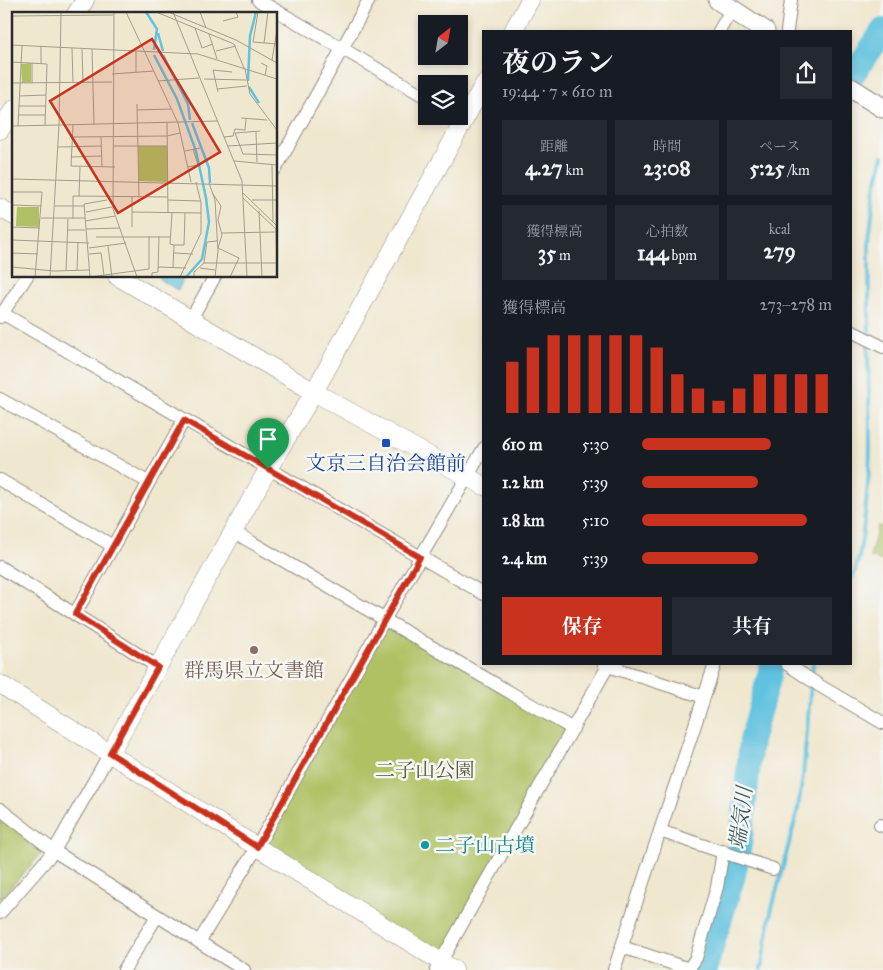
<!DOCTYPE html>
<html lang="ja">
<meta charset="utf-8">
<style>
:root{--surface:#171b24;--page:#242831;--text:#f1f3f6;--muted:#9ea1a6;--accent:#c8321e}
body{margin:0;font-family:"IM FELL Great Primer","Noto Serif JP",serif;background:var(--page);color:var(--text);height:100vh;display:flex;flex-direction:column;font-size:19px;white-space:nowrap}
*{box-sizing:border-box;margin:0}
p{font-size:16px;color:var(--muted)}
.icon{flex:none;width:28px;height:28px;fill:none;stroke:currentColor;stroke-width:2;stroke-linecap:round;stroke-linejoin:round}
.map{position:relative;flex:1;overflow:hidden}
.panel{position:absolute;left:482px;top:30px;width:370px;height:635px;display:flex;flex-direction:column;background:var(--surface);border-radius:0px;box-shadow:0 2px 8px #0003}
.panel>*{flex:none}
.needle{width:32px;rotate:31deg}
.tools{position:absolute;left:418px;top:15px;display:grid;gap:10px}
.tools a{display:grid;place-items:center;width:50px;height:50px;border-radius:0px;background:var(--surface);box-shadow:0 2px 8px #0003;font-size:25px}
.pin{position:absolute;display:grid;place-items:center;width:42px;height:42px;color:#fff;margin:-51px -21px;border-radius:50% 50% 50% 0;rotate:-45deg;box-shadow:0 0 5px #0007}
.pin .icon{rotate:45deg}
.round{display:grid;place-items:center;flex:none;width:52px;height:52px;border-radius:0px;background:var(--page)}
.headline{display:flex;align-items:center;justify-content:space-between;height:85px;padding:0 20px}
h1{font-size:28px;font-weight:700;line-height:38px}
.stats{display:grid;grid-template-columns:repeat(3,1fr);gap:8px;height:85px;padding:5px 20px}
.stats div{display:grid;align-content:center;border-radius:0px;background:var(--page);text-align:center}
.stats b{font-size:21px;font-weight:700}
.stats small{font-size:14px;font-weight:400}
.stats p{font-size:14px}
.chart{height:140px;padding:10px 20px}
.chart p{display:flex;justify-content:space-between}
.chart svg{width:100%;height:90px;margin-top:5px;stroke:var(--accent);stroke-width:6}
.primary-button{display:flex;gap:10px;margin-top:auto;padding:10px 20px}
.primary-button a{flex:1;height:58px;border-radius:0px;background:var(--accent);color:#fff;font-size:20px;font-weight:700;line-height:58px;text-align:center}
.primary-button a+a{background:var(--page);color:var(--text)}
ul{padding:0 20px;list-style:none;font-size:16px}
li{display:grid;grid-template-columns:80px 60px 1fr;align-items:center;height:38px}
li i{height:12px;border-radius:6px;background:var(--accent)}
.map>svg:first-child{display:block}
.green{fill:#afc164;stroke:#6d7648}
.water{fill:#61c2df;stroke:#467685}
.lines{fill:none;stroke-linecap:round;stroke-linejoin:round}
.stream{stroke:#61c2df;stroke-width:4}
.river{stroke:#61c2df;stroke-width:24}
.street-casing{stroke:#8e897d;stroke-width:14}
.secondary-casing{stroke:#8e897d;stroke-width:19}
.primary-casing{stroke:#8e897d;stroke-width:21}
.street{stroke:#fff;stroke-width:12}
.secondary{stroke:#fff;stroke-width:18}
.primary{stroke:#fff;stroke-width:19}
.route-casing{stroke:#fff;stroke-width:10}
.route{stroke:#c8321e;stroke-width:6}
.transit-dot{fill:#1a4fb4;stroke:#f6f6f2;stroke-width:2}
.education-dot{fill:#8d6e63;stroke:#f6f6f2;stroke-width:2}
.culture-dot{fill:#0f9aa8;stroke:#f6f6f2;stroke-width:2}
.labels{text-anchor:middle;stroke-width:5;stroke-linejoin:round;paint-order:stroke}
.transit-label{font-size:20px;fill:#164399;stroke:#f6f6f2}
.education-label{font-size:20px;fill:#785e54;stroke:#f6f6f2}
.park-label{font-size:20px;fill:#53583c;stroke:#f6f6f2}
.culture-label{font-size:20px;fill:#0d838f;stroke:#f6f6f2;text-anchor:start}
.water-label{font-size:21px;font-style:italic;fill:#3b5861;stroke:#f6f6f2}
.inset-river{fill:none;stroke:#61c2df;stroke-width:2.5}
.inset-road{fill:none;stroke:#a19c8d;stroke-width:1}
.view{fill:#c8321e;fill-opacity:0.15;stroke:#c8321e;stroke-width:2.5}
.inset-edge{fill:none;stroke:#2b2b2b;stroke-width:2.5}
</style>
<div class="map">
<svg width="883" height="970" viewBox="0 0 883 970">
<rect width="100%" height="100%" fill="#f6f6f2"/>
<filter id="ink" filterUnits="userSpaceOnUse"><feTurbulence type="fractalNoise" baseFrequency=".02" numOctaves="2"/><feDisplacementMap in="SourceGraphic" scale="10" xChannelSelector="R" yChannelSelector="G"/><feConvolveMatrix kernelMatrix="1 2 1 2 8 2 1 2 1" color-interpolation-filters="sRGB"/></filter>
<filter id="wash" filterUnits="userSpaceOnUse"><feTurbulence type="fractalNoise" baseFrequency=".0096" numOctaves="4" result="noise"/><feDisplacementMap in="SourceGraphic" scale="20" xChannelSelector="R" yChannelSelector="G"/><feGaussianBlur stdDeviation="1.12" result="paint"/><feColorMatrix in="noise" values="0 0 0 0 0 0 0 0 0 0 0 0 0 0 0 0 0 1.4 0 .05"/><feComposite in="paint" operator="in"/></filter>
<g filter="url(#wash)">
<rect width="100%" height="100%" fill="#f0e7cf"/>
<path class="green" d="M878 526 883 527V561L870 557Z
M384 620 573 729 441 962 257 847Z
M0 817 39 847 40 855 0 899Z"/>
<path class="water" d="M160 276H185L178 290 159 279Z"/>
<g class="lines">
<path class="stream" d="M869 337V241L875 188 883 156
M851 580C860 563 861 543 864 524 867 497 870 471 870 444 870 410 868 377 868 344
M812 676 813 664
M761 970 771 912 797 813 803 776 811 683"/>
<path class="river" d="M852 76 883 30
M705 970 734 875 741 839 751 741 769 676 771 664"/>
</g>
</g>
<g filter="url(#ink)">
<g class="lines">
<g class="street-casing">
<path id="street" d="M258 0 426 97
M719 31 732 9
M787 31 791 0
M276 168 369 0
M2 313 484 594
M0 317 27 276
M191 319 215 276
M851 331 883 347
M0 399 148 482
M0 480 113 546
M234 532 573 729
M0 567 158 667
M75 614 184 420
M604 664 608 666 704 697
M787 664 820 686 883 723
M0 809 54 851 244 970
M880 825 883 826
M660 831 773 869
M0 913 54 851 110 753
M199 942 257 847 384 620 484 448
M622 947 686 968 690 967 696 958 717 887 723 851
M124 970 157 916
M436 970 609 664
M614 970 715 664"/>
</g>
<g class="secondary-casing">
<path id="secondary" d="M76 14 85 0
M513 31 530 0
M0 130 14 109
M0 208 14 216
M117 276 314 392 484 486
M0 684 257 847 454 970
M110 753 268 469 314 392 484 84"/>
</g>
<g class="primary-casing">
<path id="primary" d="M718 0 765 31
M851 88 883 108"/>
</g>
<use href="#street" class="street"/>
<use href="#secondary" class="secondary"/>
<use href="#primary" class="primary"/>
</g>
</g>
<g class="lines" filter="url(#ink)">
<g class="route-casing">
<path id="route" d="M184 420 420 557 257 847 110 753 158 667 75 614Z"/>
</g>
<use href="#route" class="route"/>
</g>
<rect class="transit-dot" x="381" y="438" width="10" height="10" rx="2.5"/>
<circle class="education-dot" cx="254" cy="650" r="5"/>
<circle class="culture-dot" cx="425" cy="845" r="5"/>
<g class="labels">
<g class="transit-label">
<text x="386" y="470">文京三自治会館前</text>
</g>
<g class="education-label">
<text x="254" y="677">群馬県立文書館</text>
</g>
<g class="park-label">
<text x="425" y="777">二子山公園</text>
</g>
<g class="culture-label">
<text x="435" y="852">二子山古墳</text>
</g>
<g class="water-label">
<text transform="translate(741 818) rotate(-83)" y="7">端気川</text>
</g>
</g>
<g transform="translate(12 12)">
<rect width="265" height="265" fill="#f0e7cf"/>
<path d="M19 51V70L10 71 9 52ZM126 134H155L156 170 127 169ZM5 195H27V215L4 214Z" fill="#afc164"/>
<path class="inset-river" d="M134 0 145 17 142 38M146 21 151 39M142 43 165 87 184 139 194 186 197 210 190 247 174 265M151 43 176 92 178 108M236 69 238 24 244 0M237 75 247 91M180 111 197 156 198 171"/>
<path class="inset-road" d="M102 0 101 197 125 265M114 0 166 111 179 170M144 0 222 32 232 56M156 0 224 28 265 51M161 0 230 169 235 265M188 0 194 16M246 0 241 30 265 32M0 4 101 3M211 9 226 5 224 0M183 16 190 36 201 32M197 22 205 47M252 31 256 0M0 33 186 42 265 67M60 36 61 71M70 37 71 71M80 37 82 113M124 39V60M204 39 224 34M260 48 265 18M0 50 35 52 33 113M29 51V35M249 51 255 54 253 63M233 57 238 82 265 118M100 62 142 59M192 67 234 68M146 69 187 66M0 71 100 70M20 71V51M205 77 235 74M206 80 201 58 220 60M7 84 34 83M125 92 127 184M7 94H34M125 98 159 97M7 103H33M229 106 255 108M155 111 156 200M61 113 59 154 103 155M0 114 47 113 49 0M6 114 10 34M248 119 223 121 231 142 265 143M244 120 245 150M60 125 155 124 168 121M89 125 90 155M212 125 221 124 223 117 233 118 234 107M102 134H155M216 134 265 131M46 135 89 134M173 139 188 136M59 145 89 144M222 149 265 153M260 152 261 209M176 155 186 153 181 137M0 167 265 174M197 171 203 188 206 239 203 265M0 180H30L23 265M231 181 265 214M201 182 209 194 206 208 210 223 206 236M67 184 68 155M231 186 265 218M156 188 188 189M240 188H265M0 193 29 194M43 194H72M247 199 250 265M74 200 100 195M120 200 189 201M160 201 158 232 162 233H172L173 201M29 206H73M61 207V184L156 185M73 209 103 204M0 215 28 216M120 215V184M74 217 108 216M264 217 265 254M56 218H73M210 221 263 220M84 225H158M0 228 77 231M96 234 100 265M77 236 114 231M206 236 227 246 218 265M0 241 26 242M162 241 181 242M77 242 89 241 92 263M192 251H265M0 255 42 259 77 258M146 255 174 256M161 255 162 233M188 256 203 258M54 259 56 207M65 259 66 230M38 265 47 113 206 109M78 265 72 192 95 188M78 265 137 257V224M140 265V261L146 260 147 224M168 265 189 221V191L184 170M182 265V260L192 251 195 230 205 229"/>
<path class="view" d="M140 27 208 140 106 201 38 89Z"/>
<rect width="265" height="265" class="inset-edge"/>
</g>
</svg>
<div class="tools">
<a><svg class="needle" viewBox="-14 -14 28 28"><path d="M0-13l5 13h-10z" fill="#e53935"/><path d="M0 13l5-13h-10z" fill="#9ea1a6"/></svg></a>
<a><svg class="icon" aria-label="layers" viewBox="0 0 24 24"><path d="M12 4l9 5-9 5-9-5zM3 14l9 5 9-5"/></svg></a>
</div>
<div class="pin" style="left:268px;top:469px;background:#1e9e55"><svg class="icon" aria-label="arrive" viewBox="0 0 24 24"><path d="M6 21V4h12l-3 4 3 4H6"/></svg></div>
<section class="panel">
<div class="headline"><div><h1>夜のラン</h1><p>19:44 · 7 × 610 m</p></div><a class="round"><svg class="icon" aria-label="share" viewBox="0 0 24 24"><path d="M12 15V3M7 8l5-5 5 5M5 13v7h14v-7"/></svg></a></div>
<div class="stats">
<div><p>距離</p><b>4.27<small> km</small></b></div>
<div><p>時間</p><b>23:08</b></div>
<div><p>ペース</p><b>5:25<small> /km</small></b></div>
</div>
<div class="stats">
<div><p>獲得標高</p><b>35<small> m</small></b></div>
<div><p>心拍数</p><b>144<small> bpm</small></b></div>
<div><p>kcal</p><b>279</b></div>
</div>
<div class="chart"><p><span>獲得標高</span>273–278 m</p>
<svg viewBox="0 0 160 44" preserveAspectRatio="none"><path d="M5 44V19M15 44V12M25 44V6M35 44V6M45 44V6M55 44V6M65 44V6M75 44V12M85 44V25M95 44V32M105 44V38M115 44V32M125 44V25M135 44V25M145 44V25M155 44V25"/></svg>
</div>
<ul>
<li><b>610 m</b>5:30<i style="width:68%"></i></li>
<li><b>1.2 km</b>5:39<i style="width:61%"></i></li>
<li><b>1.8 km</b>5:10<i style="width:87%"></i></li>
<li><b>2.4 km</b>5:39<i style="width:61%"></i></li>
</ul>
<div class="primary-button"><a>保存</a><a>共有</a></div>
</section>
</div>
